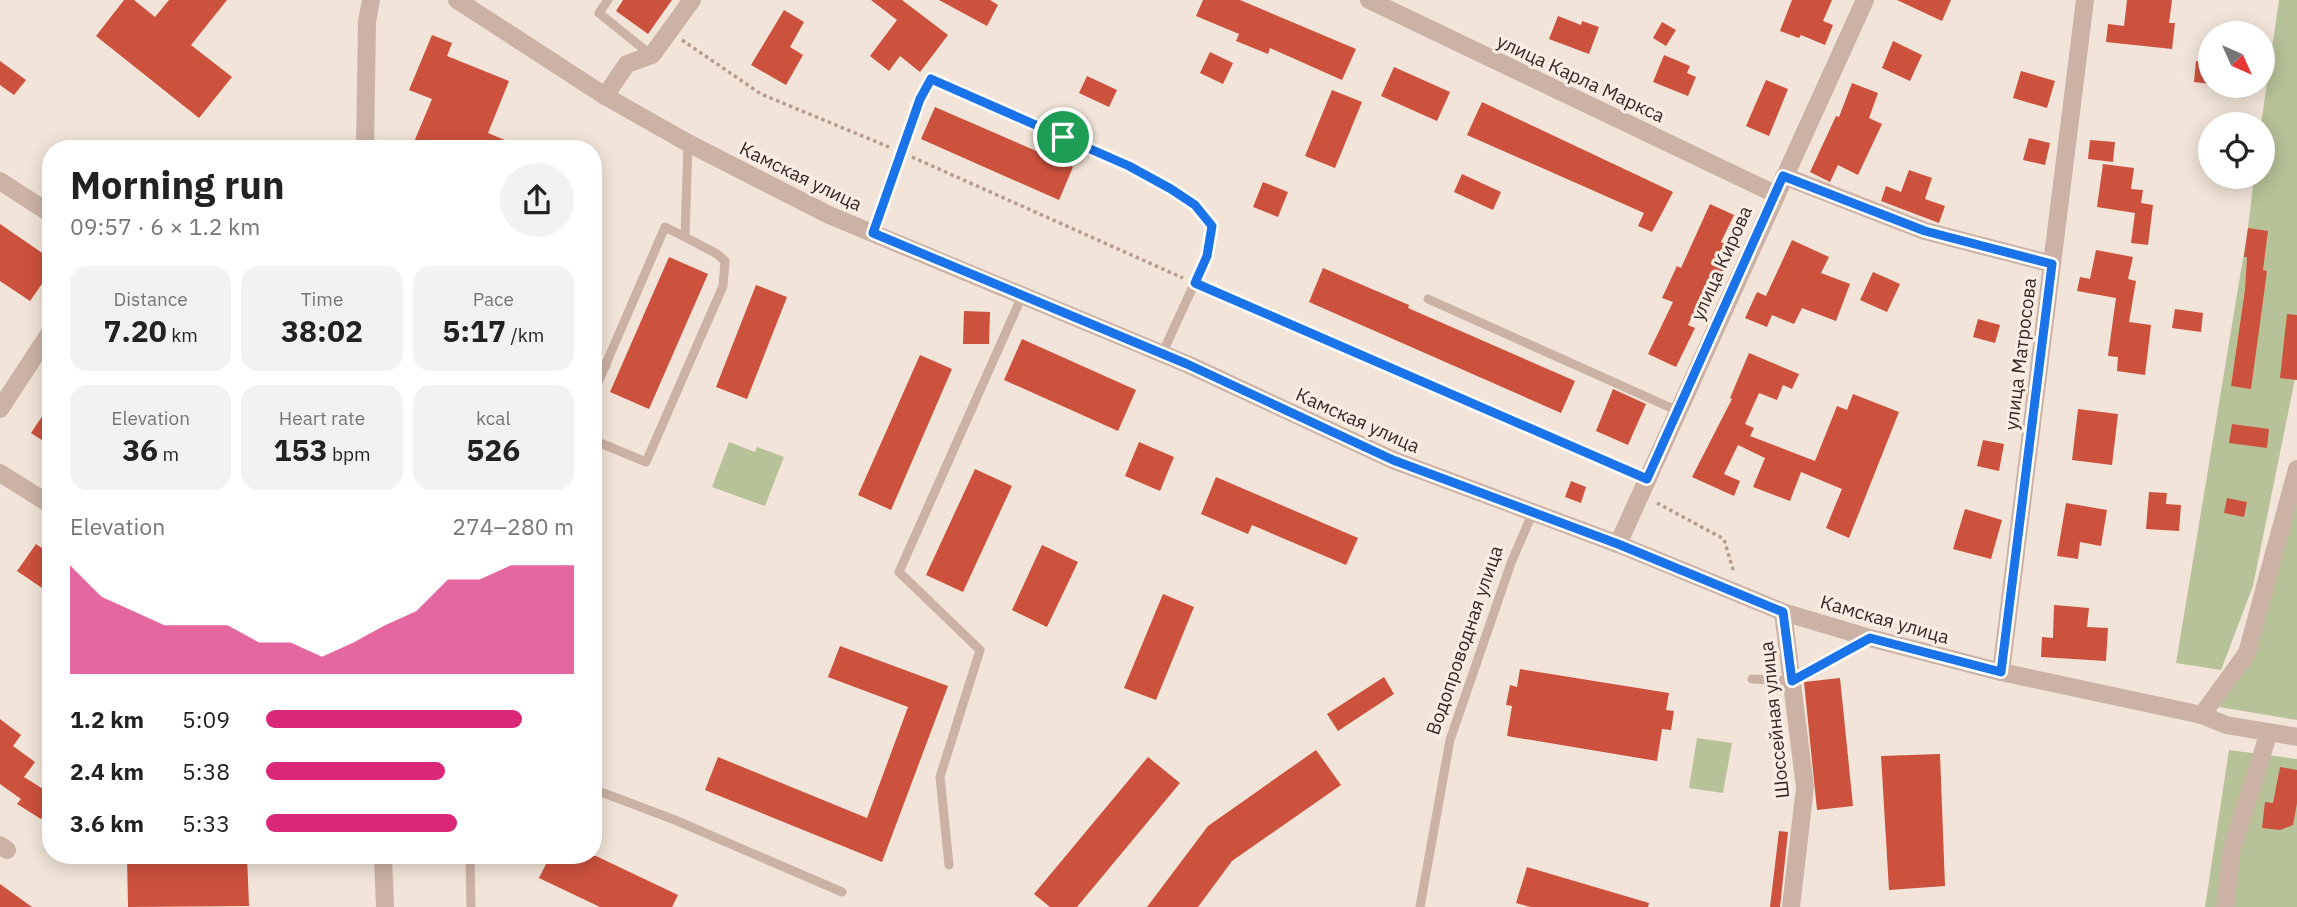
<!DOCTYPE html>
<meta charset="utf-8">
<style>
:root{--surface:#fff;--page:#f2f2f2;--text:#222;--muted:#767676;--accent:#db2777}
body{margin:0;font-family:"IBM Plex Sans",sans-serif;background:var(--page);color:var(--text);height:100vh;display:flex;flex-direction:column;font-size:26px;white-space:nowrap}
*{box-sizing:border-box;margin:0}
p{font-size:23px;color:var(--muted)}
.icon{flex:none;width:38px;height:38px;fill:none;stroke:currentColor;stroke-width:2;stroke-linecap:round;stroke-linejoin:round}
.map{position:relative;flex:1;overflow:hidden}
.drawer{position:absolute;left:42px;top:140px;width:560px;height:724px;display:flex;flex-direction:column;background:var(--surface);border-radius:28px;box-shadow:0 4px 18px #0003}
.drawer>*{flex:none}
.needle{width:46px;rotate:135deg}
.buttons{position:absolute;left:2198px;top:21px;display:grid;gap:14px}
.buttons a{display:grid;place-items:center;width:77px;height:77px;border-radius:50%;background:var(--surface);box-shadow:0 4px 18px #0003;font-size:35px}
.pin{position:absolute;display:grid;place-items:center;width:60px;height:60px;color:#fff;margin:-30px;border:4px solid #fff;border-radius:50%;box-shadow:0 2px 7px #0007}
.round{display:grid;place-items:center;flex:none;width:74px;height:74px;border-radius:37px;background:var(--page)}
.head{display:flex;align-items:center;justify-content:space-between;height:119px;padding:0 28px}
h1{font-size:38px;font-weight:700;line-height:52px}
.figures{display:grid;grid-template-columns:repeat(3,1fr);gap:10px;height:119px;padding:7px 28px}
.figures div{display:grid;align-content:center;border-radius:18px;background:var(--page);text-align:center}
.figures b{font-size:30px;font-weight:700}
.figures small{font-size:19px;font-weight:400}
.figures p{font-size:19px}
.chart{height:196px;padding:14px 28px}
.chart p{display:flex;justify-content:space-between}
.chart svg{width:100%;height:126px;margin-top:7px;fill:var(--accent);opacity:.7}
ul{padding:0 28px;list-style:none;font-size:23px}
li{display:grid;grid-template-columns:112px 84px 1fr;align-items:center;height:52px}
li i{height:18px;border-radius:9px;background:var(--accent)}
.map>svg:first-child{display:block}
.green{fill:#b7c298}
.building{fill:#cc523d}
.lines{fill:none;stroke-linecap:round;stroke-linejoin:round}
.path{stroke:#b79c8e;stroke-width:3.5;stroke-dasharray:3.5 3.5;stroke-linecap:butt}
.service{stroke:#cbb2a4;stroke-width:9}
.minor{stroke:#cbb2a4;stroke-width:18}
.tertiary{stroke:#cbb2a4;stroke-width:18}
.route-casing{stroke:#fff;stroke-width:14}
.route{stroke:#1a73e8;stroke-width:9}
.labels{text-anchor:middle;stroke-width:6;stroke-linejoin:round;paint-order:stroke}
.street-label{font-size:19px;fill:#362926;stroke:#faeee4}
</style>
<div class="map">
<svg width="2297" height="907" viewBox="0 0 2297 907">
<rect width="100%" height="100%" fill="#f2e4d8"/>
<path class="green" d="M2279 0H2297V369L2253 586 2221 670 2176 663 2248 228 2254 177H2263L2261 124Z
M729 442 755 452 757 447 784 457 765 506 712 487Z
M2297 502V720L2219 707 2253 657Z
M1697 738 1732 743 1723 793 1689 788Z
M2229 750 2297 759V907H2205Z"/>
<path class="building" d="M124 0H134L155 17 169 0H227L191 45 232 77 199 118 96 36Z
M623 0H672L648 34 616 11Z
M871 0H902L948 35 920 72 900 56 889 71 870 56 897 20Z
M939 0H990L998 5 987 26Z
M1203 0H1240L1356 49 1342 80 1270 48 1268 54 1236 41 1239 34 1196 16Z
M1792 0H1832L1823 21 1833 25 1825 45 1801 35 1799 38 1780 31Z
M1897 0H1951L1942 21Z
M2127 0H2172L2169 23H2175L2172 49 2106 42 2108 24 2124 26Z
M784 10 804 22 790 47 803 55 786 85 751 65Z
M1558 16 1581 25 1582 21 1599 27 1589 54 1549 39Z
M1662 22 1676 30 1666 46 1653 38Z
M432 35 452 43 447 56 509 81 488 133 526 149H411L432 99 409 90Z
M1893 41 1922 55 1910 81 1882 68Z
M1210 52 1233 63 1223 84 1200 73Z
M1664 55 1690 66 1687 73 1696 77 1688 96 1653 82Z
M0 61 26 80 14 95 0 85Z
M2196 61 2210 62V84L2194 82Z
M1394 67 1450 92 1437 121 1381 96Z
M2021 71 2055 81 2047 108 2013 98Z
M1087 76 1117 90 1109 107 1079 93Z
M1766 80 1788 89 1769 136 1746 126Z
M1852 83 1878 93 1869 118 1882 124 1858 175 1838 165 1830 182 1810 172 1836 116 1839 117Z
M1332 90 1362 102 1335 168 1305 156Z
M1482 102 1673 192 1652 232 1638 226 1644 213 1467 135Z
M935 107 1073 167 1059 200 921 139Z
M2029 138 2050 143 2045 165 2023 160Z
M2090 140 2115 142 2113 162 2088 159Z
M2103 164 2134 168 2131 189 2143 190 2141 203 2153 205 2148 245 2131 243 2135 213 2097 207Z
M1909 170 1932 178 1925 199 1945 206 1939 223 1881 201 1886 186 1901 192Z
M1462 174 1501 192 1493 210 1454 192Z
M1263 182 1288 192 1278 217 1253 207Z
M1710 204 1734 215 1721 242 1734 248 1722 274 1714 270 1688 325 1695 328 1676 367 1648 354 1673 302 1662 298 1677 266 1681 268Z
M0 224 51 259V271L30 301 0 281Z
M2248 228 2268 231 2263 270 2267 271 2265 286 2251 389 2231 386 2245 290 2247 257H2244Z
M1792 240 1829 257 1821 273 1850 284 1836 321 1802 308 1794 324 1772 315 1767 327 1745 318 1757 292 1766 296Z
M2096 250 2133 257 2128 279 2136 281 2129 322 2151 325 2145 375 2117 371 2118 357 2108 356 2116 298 2077 291 2080 277 2090 279Z
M669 257 708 274 649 409 610 392Z
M1323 268 1409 305 1408 308 1575 381 1561 413 1309 302Z
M1873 272 1900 284 1887 312 1860 300Z
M756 285 787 297 747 399 716 387Z
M2175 309 2203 313 2201 332 2172 328Z
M964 311 990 312 989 344H963Z
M2287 314 2297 315V380L2280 378Z
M1978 319 2000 325 1995 343 1973 337Z
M1022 339 1136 390 1118 431 1004 380Z
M1749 353 1799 374 1792 389 1783 385 1777 400 1759 393 1745 424 1754 428 1750 436 1815 461 1837 406 1847 410 1853 394 1899 412 1849 538 1826 528 1842 489 1801 472 1790 501 1753 487 1765 458 1738 445 1724 474 1740 481 1734 496 1692 477 1732 399 1730 398Z
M920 355 952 369 891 510 858 495Z
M1613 389 1646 404 1628 445 1596 431Z
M51 403V446L31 433Z
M2078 409 2118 414 2112 465 2072 460Z
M2232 424 2269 429 2267 448 2229 443Z
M1983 440 2004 444 1999 471 1977 466Z
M1139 442 1174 457 1160 491 1125 476Z
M975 469 1012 486 963 592 926 575Z
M1216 477 1358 538 1346 565 1252 525 1248 534 1201 514Z
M1571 481 1586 487 1581 503 1565 497Z
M2149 492 2167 493 2166 504 2181 505 2179 531 2146 529Z
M2227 498 2247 502 2244 517 2224 513Z
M2066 503 2107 510 2101 546 2080 542 2078 559 2057 556Z
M1965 509 2002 520 1991 559 1953 549Z
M36 544 51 554V594L17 571Z
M1042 545 1078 562 1047 627 1012 610Z
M1163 594 1194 607 1156 700 1124 688Z
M2054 605 2089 608 2087 627 2108 628 2106 661 2041 657 2042 637 2053 638Z
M840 646 948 686 882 862 705 790 718 757 867 818 908 707 828 677Z
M1520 669 1669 693 1666 710 1674 711 1671 730 1662 729 1657 761 1507 736 1512 706 1506 705 1510 685 1517 687Z
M1384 677 1394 694 1338 731 1327 714Z
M1840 678 1853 806 1817 810 1804 682Z
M0 719 21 735 13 746 35 762 24 777 51 794V805L41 819 17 804 21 799 0 784Z
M1316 750 1341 785 1232 861 1198 907H1147L1208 826Z
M1940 754 1945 886 1889 890 1881 756Z
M1148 757 1180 783 1077 907H1050L1034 894Z
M2280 767 2297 770V803L2293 825 2280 830 2262 828 2265 802 2273 803Z
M1779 831 1788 832 1780 907H1770Z
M127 856H247L249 906 128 907Z
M550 856H596L678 895 672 907H600L539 878Z
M1527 867 1649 903 1648 907H1531L1516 903Z
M0 884 32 907H0Z"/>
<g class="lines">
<path class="path" d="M682 40 761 94 889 147
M912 157 1183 278
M1206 288 1633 473
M1657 503 1724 539 1734 573"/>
<path class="service" d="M608 0 599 13 651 55
M873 234 920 99 931 79 1129 166 1172 189 1195 206 1212 226 1207 256 1162 354
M1428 299 1678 411
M593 360 606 366
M593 394 665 227 685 237 688 143
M593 440 646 462 723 286 725 261 717 254 685 237
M1752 679 1792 681 1868 639
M593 789 675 820 842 892
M470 856 471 907
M949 865 940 777 980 650 899 572 1022 296
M1420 907 1450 740 1511 563 1533 512"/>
<path class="minor" d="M1369 0 1775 194
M605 96 627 64 652 55 692 0
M365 149 367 22 371 0
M1784 176 1925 231 2052 264
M0 181 51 214
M0 409 51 331
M0 473 51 505
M1618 544 1865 0
M1783 612 1805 787 1791 907
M2001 672 2085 0
M2202 715 2247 653 2297 469
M0 845 7 850
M383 856 385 907
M2225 907 2232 849 2269 732"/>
<path class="tertiary" d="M457 0 605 96 688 143 829 215 1187 364 1393 460 1618 544 1783 612 1870 638 2001 672 2202 715 2226 725 2297 737"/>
</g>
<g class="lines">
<g class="route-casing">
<path id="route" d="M931 79 1129 166 1171 189 1195 205 1212 226 1207 256 1195 283 1647 479 1783 176 1925 231 2052 264 2001 672 1870 638 1792 681 1783 612 1618 544 1393 460 1187 364 873 233 920 99Z"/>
</g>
<use href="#route" class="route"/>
</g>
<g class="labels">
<g class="street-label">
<text transform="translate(1581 78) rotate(25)" y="7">улица Карла Маркса</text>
<text transform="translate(801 176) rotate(26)" y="7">Камская улица</text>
<text transform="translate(1721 263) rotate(-66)" y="7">улица Кирова</text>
<text transform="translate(2020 354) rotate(-83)" y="7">улица Матросова</text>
<text transform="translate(1358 420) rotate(24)" y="7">Камская улица</text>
<text transform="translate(1885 619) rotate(16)" y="7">Камская улица</text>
<text transform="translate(1464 640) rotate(-71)" y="7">Водопроводная улица</text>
<text transform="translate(1774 720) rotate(-96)" y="7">Шоссейная улица</text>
</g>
</g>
</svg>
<div class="buttons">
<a><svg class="needle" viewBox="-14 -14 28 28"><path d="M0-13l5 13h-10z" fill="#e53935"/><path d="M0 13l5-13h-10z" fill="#767676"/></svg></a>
<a><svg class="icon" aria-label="locate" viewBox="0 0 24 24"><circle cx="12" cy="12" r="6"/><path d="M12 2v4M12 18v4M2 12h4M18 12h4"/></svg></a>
</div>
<div class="pin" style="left:1063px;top:137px;background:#1e9e55"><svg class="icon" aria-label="arrive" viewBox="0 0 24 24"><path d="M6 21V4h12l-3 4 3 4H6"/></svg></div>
<section class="drawer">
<div class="head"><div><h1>Morning run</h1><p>09:57 · 6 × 1.2 km</p></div><a class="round"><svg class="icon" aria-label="share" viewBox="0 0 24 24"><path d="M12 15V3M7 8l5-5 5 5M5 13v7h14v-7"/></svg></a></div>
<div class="figures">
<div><p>Distance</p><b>7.20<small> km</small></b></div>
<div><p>Time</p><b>38:02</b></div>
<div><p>Pace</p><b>5:17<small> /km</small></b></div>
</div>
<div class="figures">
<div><p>Elevation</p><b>36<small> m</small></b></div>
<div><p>Heart rate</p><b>153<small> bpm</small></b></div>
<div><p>kcal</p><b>526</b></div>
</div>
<div class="chart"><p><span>Elevation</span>274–280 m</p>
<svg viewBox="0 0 160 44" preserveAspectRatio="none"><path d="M0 44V6L10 17L20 22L30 27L40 27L50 27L60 33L70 33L80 38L90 33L100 27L110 22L120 11L130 11L140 6L150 6L160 6V44z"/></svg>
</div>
<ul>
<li><b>1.2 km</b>5:09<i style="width:83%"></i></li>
<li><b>2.4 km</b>5:38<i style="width:58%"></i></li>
<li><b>3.6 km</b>5:33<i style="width:62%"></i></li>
</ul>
</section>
</div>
